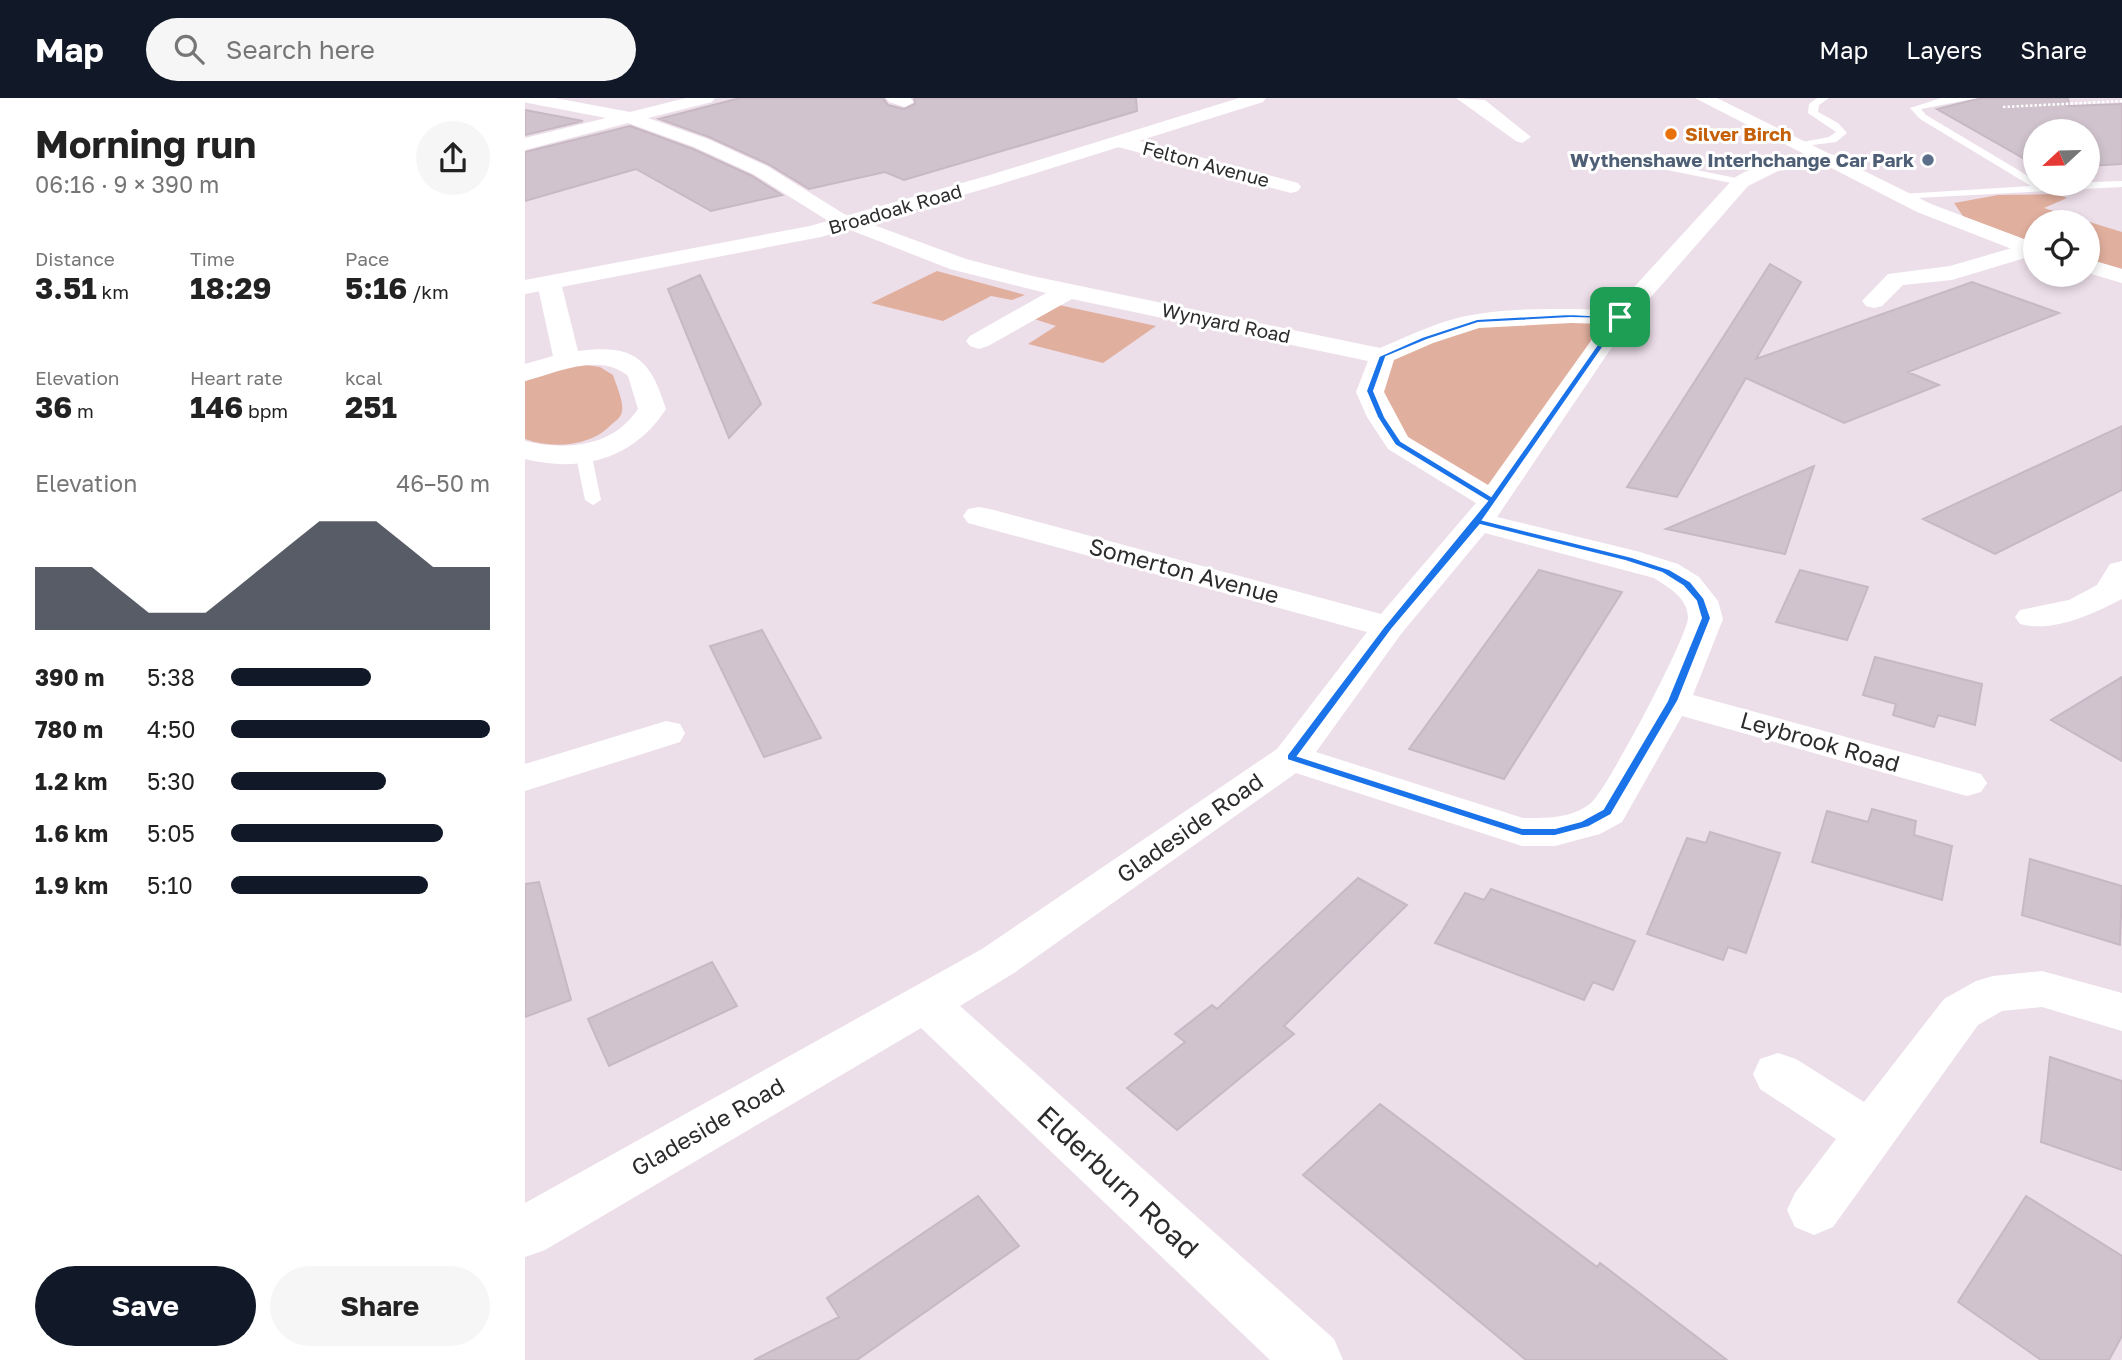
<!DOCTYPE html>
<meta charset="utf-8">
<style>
:root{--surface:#fff;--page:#f6f6f6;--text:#222;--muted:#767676;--accent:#111827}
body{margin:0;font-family:"Golos Text",sans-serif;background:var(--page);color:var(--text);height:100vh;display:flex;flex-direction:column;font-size:26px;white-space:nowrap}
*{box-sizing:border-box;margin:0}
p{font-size:23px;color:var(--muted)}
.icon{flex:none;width:38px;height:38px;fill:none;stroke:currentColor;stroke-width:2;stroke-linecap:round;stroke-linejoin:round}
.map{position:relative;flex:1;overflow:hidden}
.side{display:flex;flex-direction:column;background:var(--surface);width:525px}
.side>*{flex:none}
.needle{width:46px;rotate:248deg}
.controls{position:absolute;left:1498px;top:21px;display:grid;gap:14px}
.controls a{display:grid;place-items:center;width:77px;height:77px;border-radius:50%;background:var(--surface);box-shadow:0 4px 10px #0003;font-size:35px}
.pin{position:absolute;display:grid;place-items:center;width:60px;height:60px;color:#fff;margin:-30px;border-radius:14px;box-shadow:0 4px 10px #0006}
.round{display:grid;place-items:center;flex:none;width:74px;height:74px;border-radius:37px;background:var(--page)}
.headline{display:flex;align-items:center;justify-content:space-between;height:119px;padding:0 35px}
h1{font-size:38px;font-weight:700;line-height:52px}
.stats{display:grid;grid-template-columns:repeat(3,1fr);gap:10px;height:119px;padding:7px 35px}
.stats div{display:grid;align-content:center}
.stats b{font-size:30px;font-weight:700}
.stats small{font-size:19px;font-weight:400}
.stats p{font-size:19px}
.chart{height:196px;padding:14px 35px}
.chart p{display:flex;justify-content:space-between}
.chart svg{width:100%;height:126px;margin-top:7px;fill:var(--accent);opacity:.7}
.cta{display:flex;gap:14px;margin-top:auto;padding:14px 35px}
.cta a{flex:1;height:80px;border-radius:42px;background:var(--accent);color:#fff;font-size:28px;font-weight:700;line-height:80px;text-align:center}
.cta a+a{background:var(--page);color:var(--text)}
ul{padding:0 35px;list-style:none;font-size:23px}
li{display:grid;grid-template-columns:112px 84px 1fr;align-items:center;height:52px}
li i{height:18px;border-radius:9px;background:var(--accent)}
header{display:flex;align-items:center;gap:42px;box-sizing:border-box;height:98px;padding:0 35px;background:var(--accent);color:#fff}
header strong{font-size:33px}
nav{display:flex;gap:38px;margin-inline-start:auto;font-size:24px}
.search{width:490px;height:63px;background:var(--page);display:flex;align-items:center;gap:18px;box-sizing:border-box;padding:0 24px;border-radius:38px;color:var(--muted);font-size:26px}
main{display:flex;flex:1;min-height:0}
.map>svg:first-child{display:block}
.green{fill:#e1af9e}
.building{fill:#d0c3cd;stroke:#c8b8c4;stroke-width:2}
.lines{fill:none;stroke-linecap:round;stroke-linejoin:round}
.path{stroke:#fff;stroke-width:2.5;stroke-dasharray:2.5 2;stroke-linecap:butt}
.service{fill:#fff;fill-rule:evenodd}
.minor{fill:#fff;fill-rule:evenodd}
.tertiary{fill:#fff;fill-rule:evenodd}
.route{fill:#1a73e8;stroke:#fff;stroke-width:2;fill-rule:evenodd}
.food-dot{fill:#e8710a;stroke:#fff;stroke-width:2.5}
.service-dot{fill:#5c6f8a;stroke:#fff;stroke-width:2.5}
.labels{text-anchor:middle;stroke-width:6;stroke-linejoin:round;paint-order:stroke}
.far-food-label{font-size:19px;font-weight:bold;fill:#c56008;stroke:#fff;text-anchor:start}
.far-service-label{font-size:19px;font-weight:bold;fill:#4e5e75;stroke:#fff;text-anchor:end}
.far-street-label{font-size:19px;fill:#2c2c2c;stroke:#fff}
.street-label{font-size:23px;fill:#2c2c2c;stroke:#fff}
.near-street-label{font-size:28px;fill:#2c2c2c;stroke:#fff}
</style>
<header>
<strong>Map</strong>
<div class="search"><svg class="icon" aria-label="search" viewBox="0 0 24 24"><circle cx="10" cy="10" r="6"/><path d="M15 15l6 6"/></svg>Search here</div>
<nav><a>Map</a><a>Layers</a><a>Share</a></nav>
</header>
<main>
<section class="side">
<div class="headline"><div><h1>Morning run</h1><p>06:16 · 9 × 390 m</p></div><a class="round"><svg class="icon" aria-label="share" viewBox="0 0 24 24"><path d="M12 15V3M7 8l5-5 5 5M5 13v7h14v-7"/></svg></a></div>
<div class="stats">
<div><p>Distance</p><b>3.51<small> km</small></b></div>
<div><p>Time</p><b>18:29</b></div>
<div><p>Pace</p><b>5:16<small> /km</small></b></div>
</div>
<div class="stats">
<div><p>Elevation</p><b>36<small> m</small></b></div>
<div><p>Heart rate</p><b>146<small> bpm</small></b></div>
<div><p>kcal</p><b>251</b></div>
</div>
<div class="chart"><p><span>Elevation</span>46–50 m</p>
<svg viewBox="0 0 160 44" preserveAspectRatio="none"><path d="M0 44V22L10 22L20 22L30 30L40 38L50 38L60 38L70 30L80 22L90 14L100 6L110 6L120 6L130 14L140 22L150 22L160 22V44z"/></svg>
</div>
<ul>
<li><b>390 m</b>5:38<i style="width:54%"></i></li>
<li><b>780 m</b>4:50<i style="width:100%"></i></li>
<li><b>1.2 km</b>5:30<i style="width:60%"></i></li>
<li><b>1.6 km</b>5:05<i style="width:82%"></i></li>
<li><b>1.9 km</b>5:10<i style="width:76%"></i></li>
</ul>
<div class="cta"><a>Save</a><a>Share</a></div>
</section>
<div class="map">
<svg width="1597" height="1262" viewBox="0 0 1597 1262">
<rect width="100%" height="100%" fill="#eddfea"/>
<path class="green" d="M1532 96 1542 100 1519 110 1597 134V171L1563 161V124H1510V146L1440 121 1429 105 1473 97Z
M412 173 500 197 487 202 466 198 418 223 346 205Z
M534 207 631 228 578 265 503 246 531 228 509 221Z
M1095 219 967 402 856 319 858 258 952 223Z
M53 266 75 269 88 277C91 287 99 303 97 314 96 319 91 323 87 326 66 349 27 351 0 341V283Z"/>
<path class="building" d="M215 0H358L363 7 379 11 390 6 389 0H611L612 13 379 82 360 74 284 91 243 66 184 39 134 21Z
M1456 0H1543L1544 8 1597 6V66L1563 68V33H1510V67L1412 11Z
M0 12 58 23 0 37Z
M105 28 168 51 227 78 257 97 186 113 111 71 0 103V54Z
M1245 166 1276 184 1231 261 1447 184 1534 215 1383 274 1414 287 1319 325 1221 280 1152 399 1102 389Z
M175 177 236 306 204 340 143 191Z
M1597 328V392L1470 456 1398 421Z
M1289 368 1260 456 1141 431Z
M1014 472 1097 494 979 681 884 651Z
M1275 472 1343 489 1322 542 1251 524Z
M237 532 296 640 239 659 185 548Z
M1350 559 1457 586 1450 627 1413 617 1409 629 1368 617 1371 606 1338 597Z
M1597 579V663L1526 622Z
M1347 711 1391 723 1389 737 1427 748 1417 802 1287 764 1302 713 1343 724Z
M1185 734 1255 755 1221 855 1203 849 1198 862 1122 836 1162 740 1181 745Z
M1505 761 1597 788 1595 847 1497 817Z
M833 780 882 807 759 928 769 936 652 1032 602 990 660 944 650 936 687 907 692 911Z
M14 784 46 902 0 919V786Z
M966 791 1110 843 1088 892 1068 884 1059 902 910 845 940 795 959 802Z
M187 864 212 908 84 968 63 921Z
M1525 959 1597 983V1072L1516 1044Z
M855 1006 1072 1169 1075 1165 1202 1262H1001L778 1077Z
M453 1098 494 1148 332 1262H229L314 1219 302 1200Z
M1501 1098 1597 1158V1238L1584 1262H1516L1433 1204Z"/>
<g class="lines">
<path class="path" d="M1478 9 1597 3"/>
<path class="service" d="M1292 0H1304L1294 7 1293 14 1313 25 1322 35 1311 44 1272 49V45L1304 39 1311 34 1283 15 1284 6Z
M1416 0H1453L1396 11 1401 17 1510 82V86L1597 83V89L1373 101 1371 99 1377 96 1506 88 1395 21 1385 10Z
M1107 59 1216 81 1221 84 1216 87 1103 64V60Z
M58 349 66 354 76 402 68 407 60 402 50 354Z"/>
<path class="minor" d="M0 0H30L105 14 161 0H190L187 4 123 20 183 41 242 68 319 116 441 161 507 178 855 250C886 237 920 220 953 216 997 209 1044 211 1088 212L1209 80C1238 62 1269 58 1302 55L1309 57 1312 61 1309 65 1253 73 1223 88 1104 224 972 419 1115 454 1153 466 1174 479 1193 503 1198 521 1168 597 1456 676 1462 685 1456 694 1442 698 1157 618 1097 724 1075 736 1030 748H997L771 675 489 875 435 908 809 1241 818 1262H745L396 930 20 1152 0 1159V1105L457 851 752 651 842 534 443 425 438 418 443 411 454 409 465 411 856 516 951 405 863 351 842 319 831 294 843 263 547 201 463 248 454 251 445 248 441 243 445 238 521 195 425 171 305 124 228 76 169 49 103 25 0 52V40L81 20 3 5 0 4ZM1046 225 1078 226 963 387 883 339 859 294 869 262 908 245 954 230ZM960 435 1129 480C1144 490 1162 499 1163 519 1164 537 1081 693 1066 705 1046 721 1022 720 998 720L791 654 876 536Z
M361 0H385L389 4 380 9 364 4Z
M931 0 960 2 1006 39 997 45 991 43Z
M596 38 773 85 776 89 773 93 766 95 589 48 587 44 589 40Z
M1504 145 1510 147V157L1427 182 1378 187 1357 208 1349 210 1341 208 1337 203 1363 176 1425 168Z
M24 178 32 180 36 185 53 253C109 246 125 260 141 311 109 361 56 375 0 361V343C41 353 88 349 113 311L103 278C74 254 32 275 0 283V266L28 258 12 185 16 180Z
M1597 463V501C1568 516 1528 535 1495 526L1490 519 1495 512 1544 502 1572 487 1585 466Z
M141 623 155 626 160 635 155 644 0 693V666Z
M1517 873 1597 895V933L1517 909 1477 913 1453 927 1308 1129 1289 1137 1270 1129 1262 1112 1270 1095 1311 1041 1235 991 1228 976 1235 961 1253 955 1271 961 1339 1004 1419 901 1451 883 1468 878Z"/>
<path class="tertiary" d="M714 0H741L738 4 479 85 296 139 0 196V182L285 128 465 77Z
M1170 0H1192L1406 106 1510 145V160L1392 114Z
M1563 161 1597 171V185L1563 175Z"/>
</g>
<path class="route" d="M1045 216 1099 219 958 422 1107 459 1144 471 1166 484 1179 500 1186 520 1153 603 1086 717 1064 729 1030 738H997L762 662V657L860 527 962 403 870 347 852 319 841 293 854 258 897 239 952 221ZM1045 220 1090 221 966 398 876 343 860 319 849 293 861 259 902 242 953 225ZM955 427 1100 463 1137 475 1158 488 1171 503 1176 520 1142 603 1078 711 1056 723 1030 730H997L773 658 867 531Z"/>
<circle class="food-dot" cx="1146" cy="36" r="7"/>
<circle class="service-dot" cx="1403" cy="62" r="7"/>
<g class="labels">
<g class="far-food-label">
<text x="1160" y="43">Silver Birch</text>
</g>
<g class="far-service-label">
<text x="1389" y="69">Wythenshawe Interhchange Car Park</text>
</g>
<g class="far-street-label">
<text transform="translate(681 66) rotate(15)" y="7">Felton Avenue</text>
<text transform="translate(370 111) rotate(-16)" y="7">Broadoak Road</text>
<text transform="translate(701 225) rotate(12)" y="7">Wynyard Road</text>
</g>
<g class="street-label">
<text transform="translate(659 473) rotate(15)" y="8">Somerton Avenue</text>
<text transform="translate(1295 644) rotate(16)" y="8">Leybrook Road</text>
<text transform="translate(665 730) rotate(-35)" y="8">Gladeside Road</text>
<text transform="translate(183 1029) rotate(-30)" y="8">Gladeside Road</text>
</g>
<g class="near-street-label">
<text transform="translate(593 1084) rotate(43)" y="10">Elderburn Road</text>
</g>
</g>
</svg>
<div class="controls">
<a><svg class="needle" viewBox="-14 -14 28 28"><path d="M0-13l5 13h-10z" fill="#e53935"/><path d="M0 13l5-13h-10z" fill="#767676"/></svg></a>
<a><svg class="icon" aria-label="locate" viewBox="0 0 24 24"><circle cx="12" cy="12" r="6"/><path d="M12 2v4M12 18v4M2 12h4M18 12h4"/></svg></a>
</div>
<div class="pin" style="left:1095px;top:219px;background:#1e9e55"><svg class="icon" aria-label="arrive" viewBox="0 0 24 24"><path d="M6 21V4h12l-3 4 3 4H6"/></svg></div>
</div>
</main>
